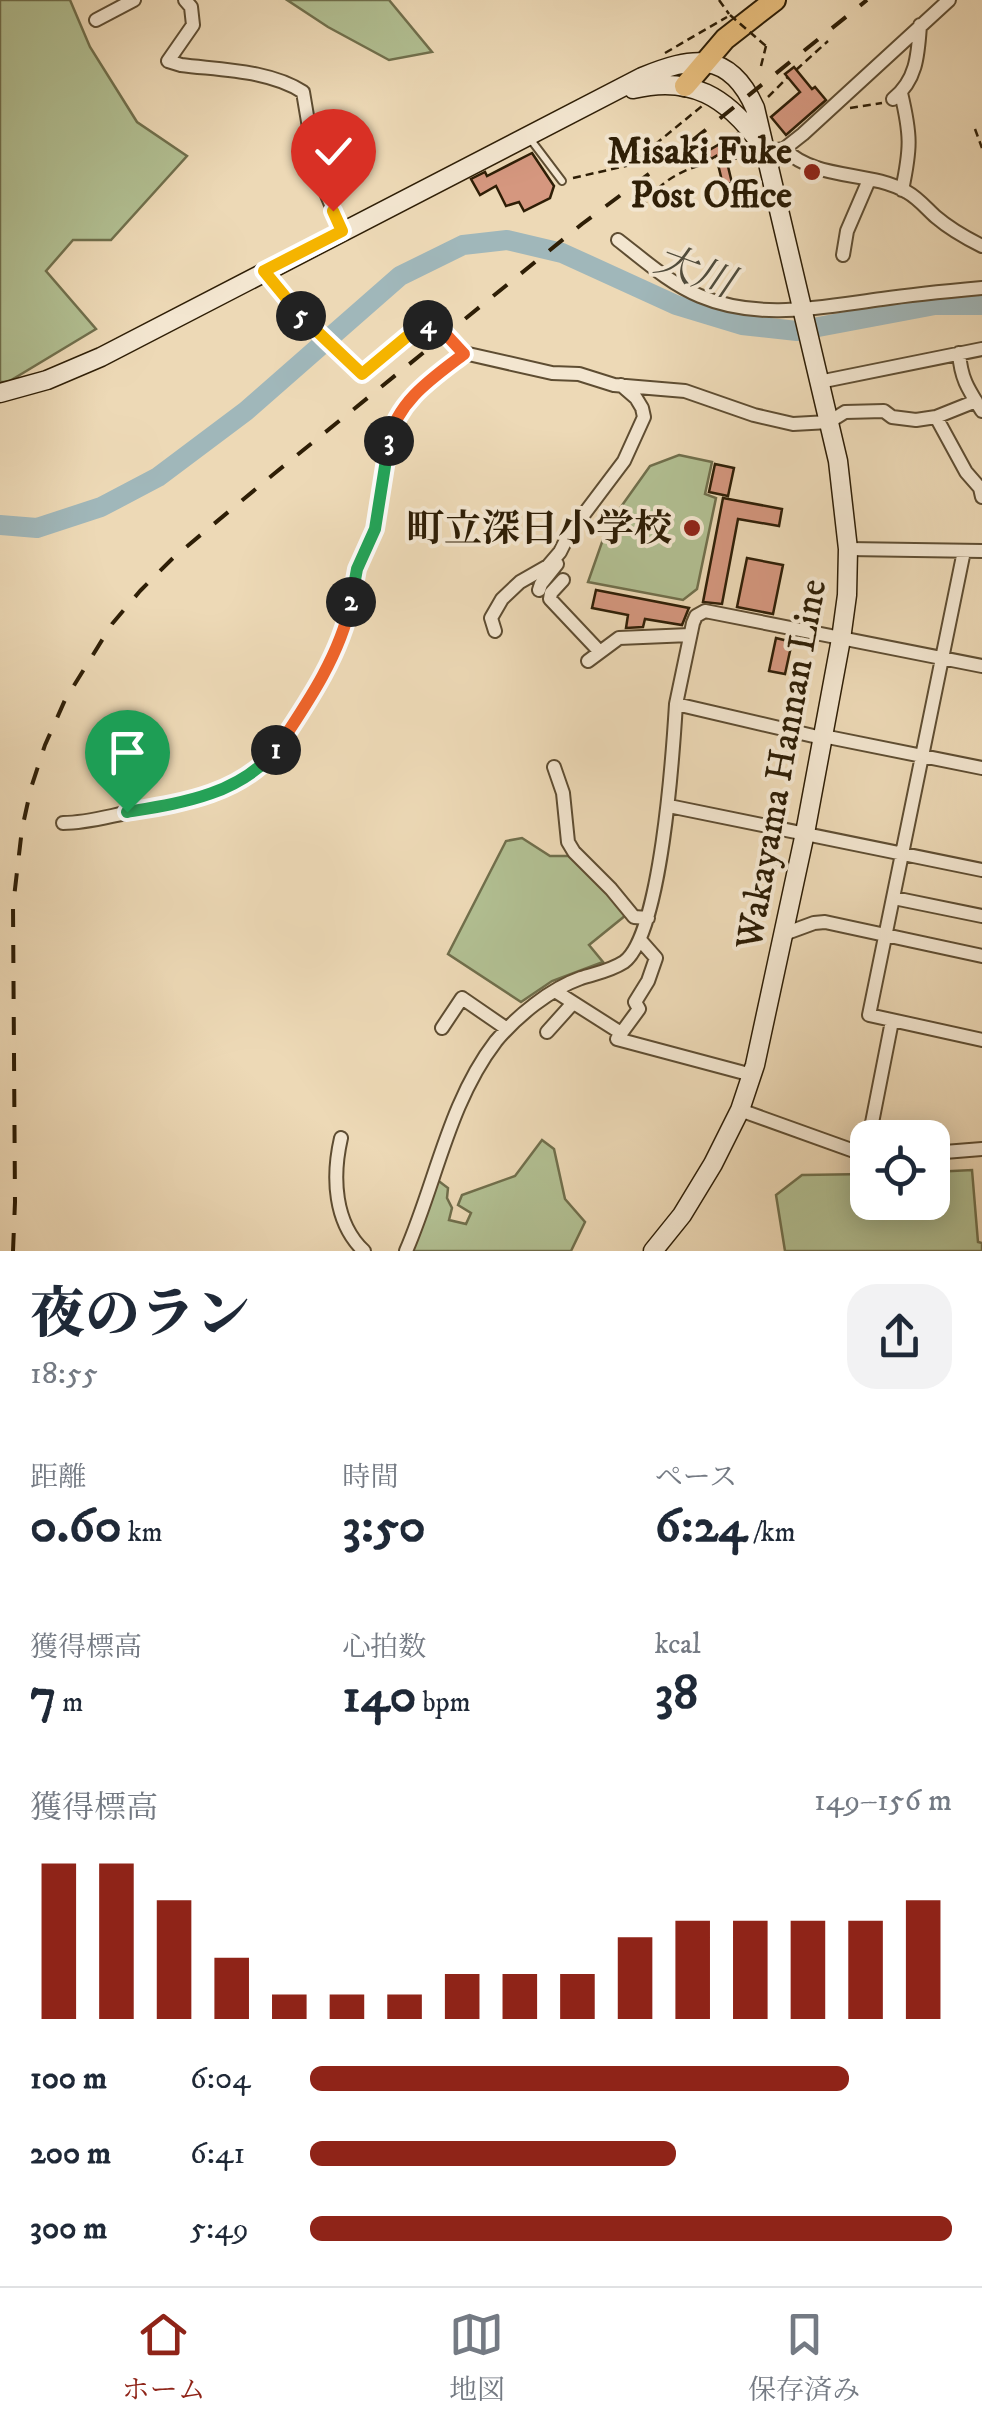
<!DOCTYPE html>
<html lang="ja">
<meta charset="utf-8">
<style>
:root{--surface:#fff;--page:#f2f2f3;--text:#1f2937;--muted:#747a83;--line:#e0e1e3;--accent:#8f2418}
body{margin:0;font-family:"IM FELL DW Pica","Noto Serif JP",serif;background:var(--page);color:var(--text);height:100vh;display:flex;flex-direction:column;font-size:38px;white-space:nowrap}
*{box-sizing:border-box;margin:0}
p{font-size:32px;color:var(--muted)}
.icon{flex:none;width:55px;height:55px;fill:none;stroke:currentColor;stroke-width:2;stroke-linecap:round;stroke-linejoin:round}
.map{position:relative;height:1251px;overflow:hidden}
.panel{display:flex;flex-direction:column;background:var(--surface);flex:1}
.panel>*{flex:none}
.fabs{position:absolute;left:850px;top:1120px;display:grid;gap:20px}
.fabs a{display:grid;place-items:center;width:100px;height:100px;border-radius:20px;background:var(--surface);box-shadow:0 5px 25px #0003;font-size:50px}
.pin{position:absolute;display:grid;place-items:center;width:85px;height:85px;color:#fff;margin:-102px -42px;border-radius:50% 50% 50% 0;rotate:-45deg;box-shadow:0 0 10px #0007}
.pin .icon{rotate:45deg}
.km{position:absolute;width:50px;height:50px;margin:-25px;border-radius:50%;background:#222;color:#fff;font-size:28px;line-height:50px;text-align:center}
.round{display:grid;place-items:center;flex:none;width:105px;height:105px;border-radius:30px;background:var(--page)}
.overview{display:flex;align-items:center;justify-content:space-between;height:170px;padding:0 30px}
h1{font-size:55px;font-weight:800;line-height:75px}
.figures{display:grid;grid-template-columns:repeat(3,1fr);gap:15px;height:170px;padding:10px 30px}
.figures div{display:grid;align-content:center}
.figures b{font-size:50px;font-weight:800}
.figures small{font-size:28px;font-weight:400}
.figures p{font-size:28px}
.chart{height:280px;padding:20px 30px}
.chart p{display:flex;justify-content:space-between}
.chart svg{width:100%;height:180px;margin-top:10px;stroke:var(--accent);stroke-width:6}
ul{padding:0 30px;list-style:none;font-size:32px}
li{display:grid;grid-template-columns:160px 120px 1fr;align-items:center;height:75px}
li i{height:25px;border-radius:12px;background:var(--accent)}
.tab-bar{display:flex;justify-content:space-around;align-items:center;height:140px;border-top:2px solid var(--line);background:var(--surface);font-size:28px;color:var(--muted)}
.tab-bar a{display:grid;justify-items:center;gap:5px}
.tab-bar .active{color:var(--accent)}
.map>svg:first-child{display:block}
.green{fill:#b2c093;stroke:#706f4c;stroke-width:2.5}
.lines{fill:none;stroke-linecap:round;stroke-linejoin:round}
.river{stroke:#a0b7ba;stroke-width:20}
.building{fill:#d5977f;stroke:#2e1e06;stroke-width:2.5}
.lane-casing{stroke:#5e4d32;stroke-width:10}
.street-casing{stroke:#5e4d32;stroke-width:16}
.secondary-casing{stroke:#2e1e06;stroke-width:21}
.primary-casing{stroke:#2e1e06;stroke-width:24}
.path{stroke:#2e1e06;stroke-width:2.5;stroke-dasharray:8 5;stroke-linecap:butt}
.lane{stroke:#f3e6d0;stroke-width:6}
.street{stroke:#f3e6d0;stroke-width:12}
.secondary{stroke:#f3e6d0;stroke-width:18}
.primary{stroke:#e6bc7b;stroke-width:20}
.rail{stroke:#2e1e06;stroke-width:4;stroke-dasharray:18 18;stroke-linecap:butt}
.path-bridge{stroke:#2e1e06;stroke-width:2.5;stroke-dasharray:8 5;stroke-linecap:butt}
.split-1-casing{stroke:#fff;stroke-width:20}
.split-2-casing{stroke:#fff;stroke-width:20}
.split-3-casing{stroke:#fff;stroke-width:20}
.split-4-casing{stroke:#fff;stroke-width:20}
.split-5-casing{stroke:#fff;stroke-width:20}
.split-6-casing{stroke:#fff;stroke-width:20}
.split-1{stroke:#22a559;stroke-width:12}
.split-2{stroke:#f0652b;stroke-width:12}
.split-3{stroke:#22a559;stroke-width:12}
.split-4{stroke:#f0652b;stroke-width:12}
.split-5{stroke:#f5b400;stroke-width:12}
.split-6{stroke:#f5b400;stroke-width:12}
.poi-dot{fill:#8f2418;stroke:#f3e6d0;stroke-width:4}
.labels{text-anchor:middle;stroke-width:8;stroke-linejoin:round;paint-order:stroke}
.poi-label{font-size:38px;font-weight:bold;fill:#2e1e06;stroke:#f3e6d0;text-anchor:end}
.street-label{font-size:38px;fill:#2e1e06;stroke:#f3e6d0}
.water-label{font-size:40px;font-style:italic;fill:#504c3c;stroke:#f3e6d0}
</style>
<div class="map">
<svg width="982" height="1251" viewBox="0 0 982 1251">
<rect width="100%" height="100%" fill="#edd9b6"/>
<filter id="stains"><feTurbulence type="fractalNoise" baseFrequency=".002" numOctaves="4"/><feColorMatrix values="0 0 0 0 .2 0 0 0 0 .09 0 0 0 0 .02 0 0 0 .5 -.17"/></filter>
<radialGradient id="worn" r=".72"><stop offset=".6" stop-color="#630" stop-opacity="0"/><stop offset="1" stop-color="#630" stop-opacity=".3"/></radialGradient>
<path class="green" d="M0 0H70L90 47 137 122 187 156 111 240H73L46 271 96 329 8 382H0Z
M287 0H389L432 52 389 60 328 27Z
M679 455 712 462 705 494 716 498 697 589 683 600 588 582 608 525 650 466Z
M522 838 550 856H571L602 885 626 915 589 945 603 962 552 981 521 1002 448 954 506 841Z
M542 1140 554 1149 565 1199 585 1222 571 1251H410L436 1179 448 1188 447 1198 452 1208 449 1220 466 1224 471 1213 458 1205 462 1195 515 1176Z
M972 1170 978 1242 982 1243V1251H785L776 1195 802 1175 867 1174 868 1202H932L933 1172Z"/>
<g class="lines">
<path class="river" d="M0 525 37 528 101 507 158 477 246 411 400 276 463 245 507 240 562 253 676 305 742 325 797 331 935 305H982"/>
</g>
<path class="building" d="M794 67 812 89 815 87 826 100 786 135 771 117 800 92 785 74Z
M737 134 745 146 726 158 732 183 723 185 716 156 711 159 706 152Z
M532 153 554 186 550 198 524 211 519 202 506 206 496 186 480 195 471 179 485 172 487 176Z
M715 464 734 468 728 496 709 492Z
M723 498 782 509 779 526 738 519 722 604 703 602Z
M747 558 783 565 773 614 737 607Z
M596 590 689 608 688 610 682 625 645 619 643 627 626 628 628 615 592 608Z
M776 638 792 642 785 674 769 671Z"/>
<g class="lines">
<g class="lane-casing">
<path id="lane" d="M531 140 562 181"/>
</g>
<g class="street-casing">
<path id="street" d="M185 0 191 7 193 25 168 61 181 65C220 70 269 70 303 92L316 169 342 231
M96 20 134 0
M901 93C911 135 911 148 902 190
M893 99C917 80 918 54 920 25
M784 149C817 181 869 170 907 192 918 198 927 209 936 217 950 229 966 238 982 246
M764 152 784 149 803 134 949 0
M618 240C644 260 669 283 700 296 759 321 822 307 882 299 916 294 949 291 982 288
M843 255 847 231 869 180
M264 271 310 328 362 373 410 334 427 325 440 327 464 353 552 373 579 374 614 385 685 391 754 415 793 424 829 422 845 412 884 411 892 417 916 420 936 417 976 401
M959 353C961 379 968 389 982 411
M819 382 982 349
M936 417 966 472 980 488 982 497
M848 549 982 551
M964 551 869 1015 982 1040
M563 580 551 593 550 599 600 652
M539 590 541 584 557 564
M495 631 491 618 502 599 520 582 548 566 560 552 569 534 624 461 644 417 642 408 636 398 621 385
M588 661 619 638 690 635
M676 704 693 623 696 616 705 611 982 666
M823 736 982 768
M554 767 563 793 568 842 574 852 611 889 634 917 648 918
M669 806 982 870
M63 823C89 823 112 815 137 811 232 795 263 781 311 695 324 672 340 646 347 620 352 603 352 585 357 568 362 554 372 541 376 526 386 486 379 437 406 403 422 383 445 369 464 353
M894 898 982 916
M784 934 814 923 825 922 982 956
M641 941 656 958 648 981 635 1002 639 1009 617 1039 752 1075
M555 991 621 1033
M442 1028 462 998 507 1029
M547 1032 573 1003
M740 1110 868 1156
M341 1138C332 1177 334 1223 364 1251
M869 1138 892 1021
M932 1153 982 1149
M406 1251C436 1182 449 1102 496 1041 517 1016 550 989 581 978 597 973 610 971 624 962 661 935 673 753 676 704L822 738"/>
</g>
<g class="secondary-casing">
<path id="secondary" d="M633 89C691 75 727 97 760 143
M0 393 47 380 101 357 642 77C691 57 729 49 755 108L838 461 848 549 847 595 841 639 805 833 755 1065 740 1110 713 1164 682 1215 653 1251"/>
</g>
<g class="primary-casing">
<path id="primary" d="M685 86 725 39 775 0"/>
</g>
<path class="path" d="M719 0 729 14
M665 53 727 17
M761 66 766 46
M796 70 828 41
M768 97 788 77
M850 108 882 103
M975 129 982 148
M573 178 630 165 702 106
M642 209C666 168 709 160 753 157"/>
<use href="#lane" class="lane"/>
<use href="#street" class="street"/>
<use href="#secondary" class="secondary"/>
<use href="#primary" class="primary"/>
<path class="rail" d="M13 1251 15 1202 13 906 22 829 31 788 45 745 65 700 112 624 140 591 173 558 275 473 582 224 677 153 867 0"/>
<path class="path-bridge" d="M730 15 766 46"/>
</g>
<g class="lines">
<g class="split-1-casing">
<path id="split-1" d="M127 812C181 803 239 795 276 750"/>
</g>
<g class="split-2-casing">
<path id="split-2" d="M276 750C306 705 340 656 351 602"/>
</g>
<g class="split-3-casing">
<path id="split-3" d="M351 602 357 569 375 529 389 441"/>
</g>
<g class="split-4-casing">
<path id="split-4" d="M389 441C397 401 434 377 464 354L440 328 428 325"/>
</g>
<g class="split-5-casing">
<path id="split-5" d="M301 316 362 374 410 334 428 325"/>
</g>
<g class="split-6-casing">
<path id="split-6" d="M301 316 264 271 342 231 333 211"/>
</g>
<use href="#split-1" class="split-1"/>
<use href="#split-2" class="split-2"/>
<use href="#split-3" class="split-3"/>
<use href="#split-4" class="split-4"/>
<use href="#split-5" class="split-5"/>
<use href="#split-6" class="split-6"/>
</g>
<g class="poi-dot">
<circle cx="812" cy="172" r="10"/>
<circle cx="692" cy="528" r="10"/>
</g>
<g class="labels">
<g class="poi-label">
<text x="792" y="163">Misaki Fuke<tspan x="792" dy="44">Post Office</tspan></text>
<text x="672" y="541">町立深日小学校</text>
</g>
<g class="street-label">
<text transform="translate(780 764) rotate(-80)" y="13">Wakayama Hannan Line</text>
</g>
<g class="water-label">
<text transform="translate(695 270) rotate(20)" y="14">大川</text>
</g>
</g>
<rect width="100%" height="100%" filter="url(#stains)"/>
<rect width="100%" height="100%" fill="url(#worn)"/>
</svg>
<div class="fabs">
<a><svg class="icon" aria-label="locate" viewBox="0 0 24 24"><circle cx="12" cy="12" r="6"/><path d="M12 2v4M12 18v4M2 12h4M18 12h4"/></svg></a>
</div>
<div class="pin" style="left:127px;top:812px;background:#1e9e55"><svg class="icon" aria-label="arrive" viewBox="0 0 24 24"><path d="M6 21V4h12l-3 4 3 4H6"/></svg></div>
<div class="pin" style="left:333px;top:211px;background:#d93025"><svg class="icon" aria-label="check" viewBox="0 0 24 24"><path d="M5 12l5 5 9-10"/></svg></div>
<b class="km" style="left:276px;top:750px">1</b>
<b class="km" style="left:351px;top:602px">2</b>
<b class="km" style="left:389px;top:441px">3</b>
<b class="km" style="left:428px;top:325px">4</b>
<b class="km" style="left:301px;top:316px">5</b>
</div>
<section class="panel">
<div class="overview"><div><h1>夜のラン</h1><p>18:55</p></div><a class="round"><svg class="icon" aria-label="share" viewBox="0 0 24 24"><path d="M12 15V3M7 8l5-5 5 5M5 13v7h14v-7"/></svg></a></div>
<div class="figures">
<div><p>距離</p><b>0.60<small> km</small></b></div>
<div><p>時間</p><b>3:50</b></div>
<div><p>ペース</p><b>6:24<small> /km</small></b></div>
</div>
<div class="figures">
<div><p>獲得標高</p><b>7<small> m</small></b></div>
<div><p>心拍数</p><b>140<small> bpm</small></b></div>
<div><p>kcal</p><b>38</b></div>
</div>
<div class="chart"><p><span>獲得標高</span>149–156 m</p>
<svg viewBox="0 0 160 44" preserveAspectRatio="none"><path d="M5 44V6M15 44V6M25 44V15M35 44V29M45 44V38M55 44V38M65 44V38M75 44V33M85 44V33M95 44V33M105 44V24M115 44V20M125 44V20M135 44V20M145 44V20M155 44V15"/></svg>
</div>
<ul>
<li><b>100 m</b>6:04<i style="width:84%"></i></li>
<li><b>200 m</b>6:41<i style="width:57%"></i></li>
<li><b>300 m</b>5:49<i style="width:100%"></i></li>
</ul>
</section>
<nav class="tab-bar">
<a class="active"><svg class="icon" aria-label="home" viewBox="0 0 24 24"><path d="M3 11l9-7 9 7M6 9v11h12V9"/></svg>ホーム</a>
<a><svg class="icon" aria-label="map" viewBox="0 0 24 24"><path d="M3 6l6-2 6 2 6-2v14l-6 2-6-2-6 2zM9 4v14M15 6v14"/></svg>地図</a>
<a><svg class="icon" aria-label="saved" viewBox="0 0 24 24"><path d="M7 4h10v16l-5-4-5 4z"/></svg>保存済み</a>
</nav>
